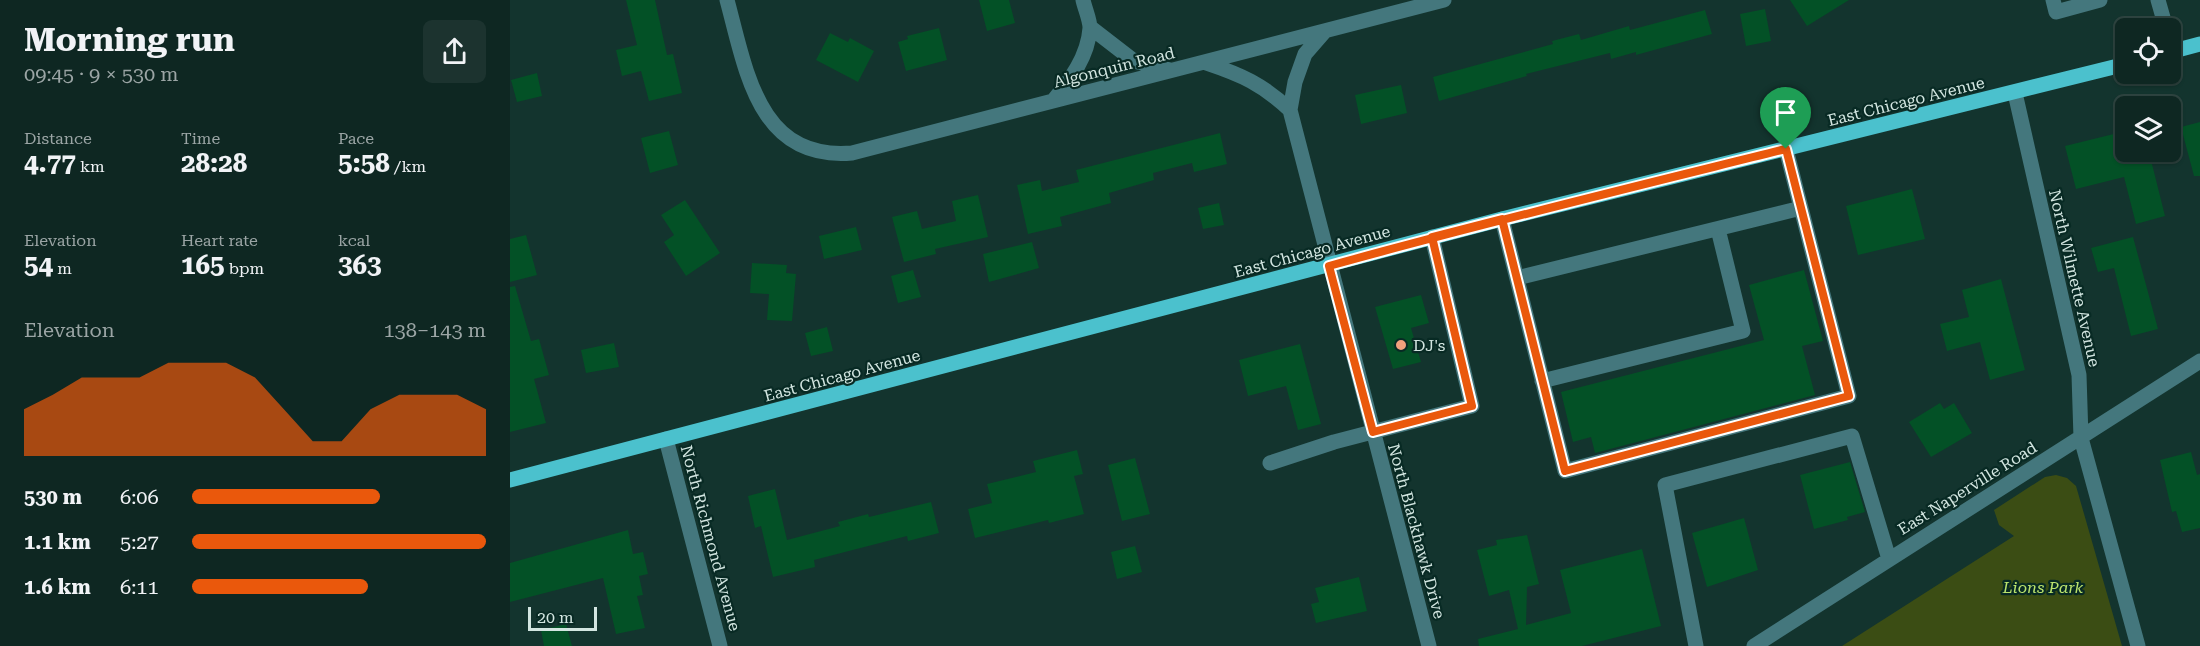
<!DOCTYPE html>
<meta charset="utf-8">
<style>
:root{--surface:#0e2722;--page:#1c332f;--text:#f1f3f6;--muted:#9ba5a5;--line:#2e4440;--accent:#ea580c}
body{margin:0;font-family:"Roboto Serif",serif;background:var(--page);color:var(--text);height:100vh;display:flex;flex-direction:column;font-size:22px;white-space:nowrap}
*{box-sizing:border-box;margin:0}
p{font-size:20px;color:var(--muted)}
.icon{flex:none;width:33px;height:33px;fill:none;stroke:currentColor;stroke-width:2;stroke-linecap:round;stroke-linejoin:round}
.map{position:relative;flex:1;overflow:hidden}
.details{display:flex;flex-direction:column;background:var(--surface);width:510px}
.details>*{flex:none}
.controls{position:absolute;left:1605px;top:18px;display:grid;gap:12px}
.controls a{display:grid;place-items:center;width:66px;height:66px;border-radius:9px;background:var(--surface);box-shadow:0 2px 4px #0004,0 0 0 2px var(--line);font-size:30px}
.scale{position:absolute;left:18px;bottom:15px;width:69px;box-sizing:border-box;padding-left:6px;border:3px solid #d3e6e1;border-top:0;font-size:16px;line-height:21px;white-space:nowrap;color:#d3e6e1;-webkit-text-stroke:4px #082a24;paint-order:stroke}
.pin{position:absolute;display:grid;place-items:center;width:51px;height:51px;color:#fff;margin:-62px -26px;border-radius:50% 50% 50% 0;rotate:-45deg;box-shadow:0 0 6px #0007}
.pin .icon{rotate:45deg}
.round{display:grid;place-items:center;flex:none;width:63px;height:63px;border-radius:9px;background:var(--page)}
.headline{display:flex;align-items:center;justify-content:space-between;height:102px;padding:0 24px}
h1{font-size:33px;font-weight:700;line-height:45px}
.stats{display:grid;grid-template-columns:repeat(3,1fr);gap:9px;height:102px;padding:6px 24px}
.stats div{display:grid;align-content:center}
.stats b{font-size:26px;font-weight:700}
.stats small{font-size:16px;font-weight:400}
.stats p{font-size:16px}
.chart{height:168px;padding:12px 24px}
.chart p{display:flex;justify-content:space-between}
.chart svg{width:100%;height:108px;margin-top:6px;fill:var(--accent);opacity:.7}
ul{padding:0 24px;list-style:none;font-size:20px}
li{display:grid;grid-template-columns:96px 72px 1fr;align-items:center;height:45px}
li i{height:15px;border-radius:8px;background:var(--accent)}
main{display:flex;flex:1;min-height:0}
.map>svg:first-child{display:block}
.green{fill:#3b4d14}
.building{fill:#035126}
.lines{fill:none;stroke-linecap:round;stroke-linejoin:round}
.minor{stroke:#44777d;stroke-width:15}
.major{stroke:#4bc1cd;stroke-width:15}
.route-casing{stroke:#fff;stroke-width:12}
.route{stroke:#ea580c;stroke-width:8}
.poi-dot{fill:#f1a17c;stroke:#082a24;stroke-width:2}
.labels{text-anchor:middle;stroke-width:4.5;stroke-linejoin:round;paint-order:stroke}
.street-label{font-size:16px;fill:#d3e6e1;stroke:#082a24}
.poi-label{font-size:16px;fill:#d3e6e1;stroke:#082a24;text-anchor:start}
.park-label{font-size:16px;font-style:italic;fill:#bbe36d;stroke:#082a24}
</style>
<main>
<section class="details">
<div class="headline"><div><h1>Morning run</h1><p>09:45 · 9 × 530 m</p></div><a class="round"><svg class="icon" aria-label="share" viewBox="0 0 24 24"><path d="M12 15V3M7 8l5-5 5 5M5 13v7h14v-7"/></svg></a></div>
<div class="stats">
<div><p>Distance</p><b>4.77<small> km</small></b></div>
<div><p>Time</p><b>28:28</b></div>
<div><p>Pace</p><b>5:58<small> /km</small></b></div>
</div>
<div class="stats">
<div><p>Elevation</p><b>54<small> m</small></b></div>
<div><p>Heart rate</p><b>165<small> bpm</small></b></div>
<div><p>kcal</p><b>363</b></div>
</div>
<div class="chart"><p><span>Elevation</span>138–143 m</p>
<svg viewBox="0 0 160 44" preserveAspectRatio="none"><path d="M0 44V25L10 19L20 12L30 12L40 12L50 6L60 6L70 6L80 12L90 25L100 38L110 38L120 25L130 19L140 19L150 19L160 25V44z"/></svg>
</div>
<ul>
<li><b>530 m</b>6:06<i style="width:64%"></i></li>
<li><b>1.1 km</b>5:27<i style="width:100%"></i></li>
<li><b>1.6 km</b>6:11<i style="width:60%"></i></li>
</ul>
</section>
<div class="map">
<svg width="1690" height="646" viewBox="0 0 1690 646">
<rect width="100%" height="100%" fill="#13342e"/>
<path class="green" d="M1546 475 1557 478 1566 486 1612 646H1332L1504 536 1489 525 1484 510 1535 477Z"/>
<path class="building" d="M116 0H145L157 55 163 54 172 93 139 101 131 71 112 76 106 50 127 45Z
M469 0H499L505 23 477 31Z
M1280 0H1339L1297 26Z
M1255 9 1261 41 1236 46 1230 14Z
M1195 10 1202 34 1126 55V52L1101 59 1100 53 1016 74 1017 76 929 101 923 77 1043 44 1042 41 1069 34 1071 40 1119 26 1120 30Z
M429 28 437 60 396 71 388 42 398 39 397 36Z
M320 33 338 42 340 38 364 51 348 82 306 60Z
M27 73 32 96 7 102 1 80Z
M891 85 897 113 851 124 845 95Z
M1690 122V176H1684L1671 127Z
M159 131 168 165 140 173 131 138Z
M1616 131V152H1639L1655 216 1626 224 1614 177 1566 189 1555 146Z
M710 133 717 164 684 172 682 163 643 173 644 180 599 193 601 203 550 217 552 226 518 234 507 185 530 180 532 191 569 182 566 170Z
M1402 189 1415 239 1348 255 1336 206Z
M468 195 478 237 425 249 426 254 394 262 382 217 407 211 412 229 446 221 442 201Z
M175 200 210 253 176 276 154 242 164 235 151 215Z
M709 203 714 225 693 229 688 208Z
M346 227 352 250 314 259 309 236Z
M16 235 27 275 0 282V239Z
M1623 237 1648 329 1621 336 1604 268 1588 272 1581 248Z
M522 242 529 268 479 282 473 254Z
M242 263 277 265 276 273 286 274 282 321 257 320 259 294 240 293Z
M403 270 411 297 388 303 381 276Z
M1294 270 1313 341 1292 346 1305 395 1085 453 1081 437 1063 442 1051 392 1254 340 1239 285Z
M1491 279 1515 370 1480 380 1470 342 1437 351 1430 324 1459 317 1452 290Z
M5 286 21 341 29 339 39 375 24 379 36 423 0 432V287Z
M911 295 919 323 901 328 911 362 883 369 865 307Z
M317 327 323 351 301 356 295 333Z
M104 343 109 367 76 373 71 350Z
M790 344 811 424 788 430 776 386 738 396 729 360Z
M1430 403 1434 409 1444 403 1462 433 1421 457 1399 422Z
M567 450 573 474 564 476 574 514 539 523 538 520 465 538 458 509 482 503 477 484 526 472 523 461Z
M1681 452 1687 475 1690 474V528L1672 532 1666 511 1662 512 1650 460Z
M625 458 640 514 612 521 598 465Z
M1340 462 1355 512 1337 517 1338 520 1304 529 1290 475Z
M265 489 277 540 330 526 328 522 358 514 359 517 421 502 429 533 398 541 397 536 304 560 305 567 263 577 251 526 245 528 238 496Z
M1234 518 1248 570 1197 587 1182 533Z
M118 530 123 554 133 552 138 574 129 576 133 595 127 596 135 628 106 634 93 578 0 602V563Z
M1017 535 1029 584 1017 587 1016 625 1061 613 1050 570 1132 549 1151 626 1072 646H969L968 639 1008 629 999 590 979 596 967 550 987 545 986 540Z
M625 546 632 572 607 579 601 552Z
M849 577 857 611 806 623 801 604 809 602 805 588Z
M56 624 62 646H34L31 630Z"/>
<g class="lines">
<path class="minor" d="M217 0C236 70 248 161 342 153L934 0
M1543 0 1546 12 1590 0
M1648 0 1656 28
M580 27 624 61 660 70
M815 31 795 54 785 82 780 110 919 646
M696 63C732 75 752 84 780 110
M1505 93 1569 375 1571 438 1628 646
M543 101C560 80 578 57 580 28 580 20 575 9 573 0
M992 219 1055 471 1339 396 1276 149
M1007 278 1291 208
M1032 381 1233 331 1208 229
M156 439 210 646
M760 463 824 442 962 406 922 237
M1186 646 1155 485 1342 436 1379 559
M1244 646 1690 361"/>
<path class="major" d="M1660 52 1690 44
M0 480 992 219 1616 64"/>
</g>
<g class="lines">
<g class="route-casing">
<path id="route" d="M1276 149C1123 187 970 224 819 266L863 432 962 406 922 237 992 219 1055 471 1339 396 1276 149"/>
</g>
<use href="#route" class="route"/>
</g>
<circle class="poi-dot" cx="891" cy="345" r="6"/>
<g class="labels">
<g class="street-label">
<text transform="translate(604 67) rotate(-14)" y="6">Algonquin Road</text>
<text transform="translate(1396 101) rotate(-14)" y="6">East Chicago Avenue</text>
<text transform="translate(802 251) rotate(-15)" y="6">East Chicago Avenue</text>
<text transform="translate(1565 278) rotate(77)" y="6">North Wilmette Avenue</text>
<text transform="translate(332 375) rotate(-15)" y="6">East Chicago Avenue</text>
<text transform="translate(1457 488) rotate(-32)" y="6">East Naperville Road</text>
<text transform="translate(907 531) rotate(75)" y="6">North Blackhawk Drive</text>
<text transform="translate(201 538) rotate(75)" y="6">North Richmond Avenue</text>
</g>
<g class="poi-label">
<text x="903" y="351">DJ's</text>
</g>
<g class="park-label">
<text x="1533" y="593">Lions Park</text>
</g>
</g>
</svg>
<div class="controls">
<a><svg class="icon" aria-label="locate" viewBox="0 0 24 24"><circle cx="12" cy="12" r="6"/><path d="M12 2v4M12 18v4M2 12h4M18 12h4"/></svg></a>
<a><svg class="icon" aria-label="layers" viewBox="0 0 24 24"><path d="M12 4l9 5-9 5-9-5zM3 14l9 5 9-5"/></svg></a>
</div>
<div class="scale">20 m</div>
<div class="pin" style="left:1276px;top:149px;background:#1e9e55"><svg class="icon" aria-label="arrive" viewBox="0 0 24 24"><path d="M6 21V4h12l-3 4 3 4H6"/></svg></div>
</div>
</main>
